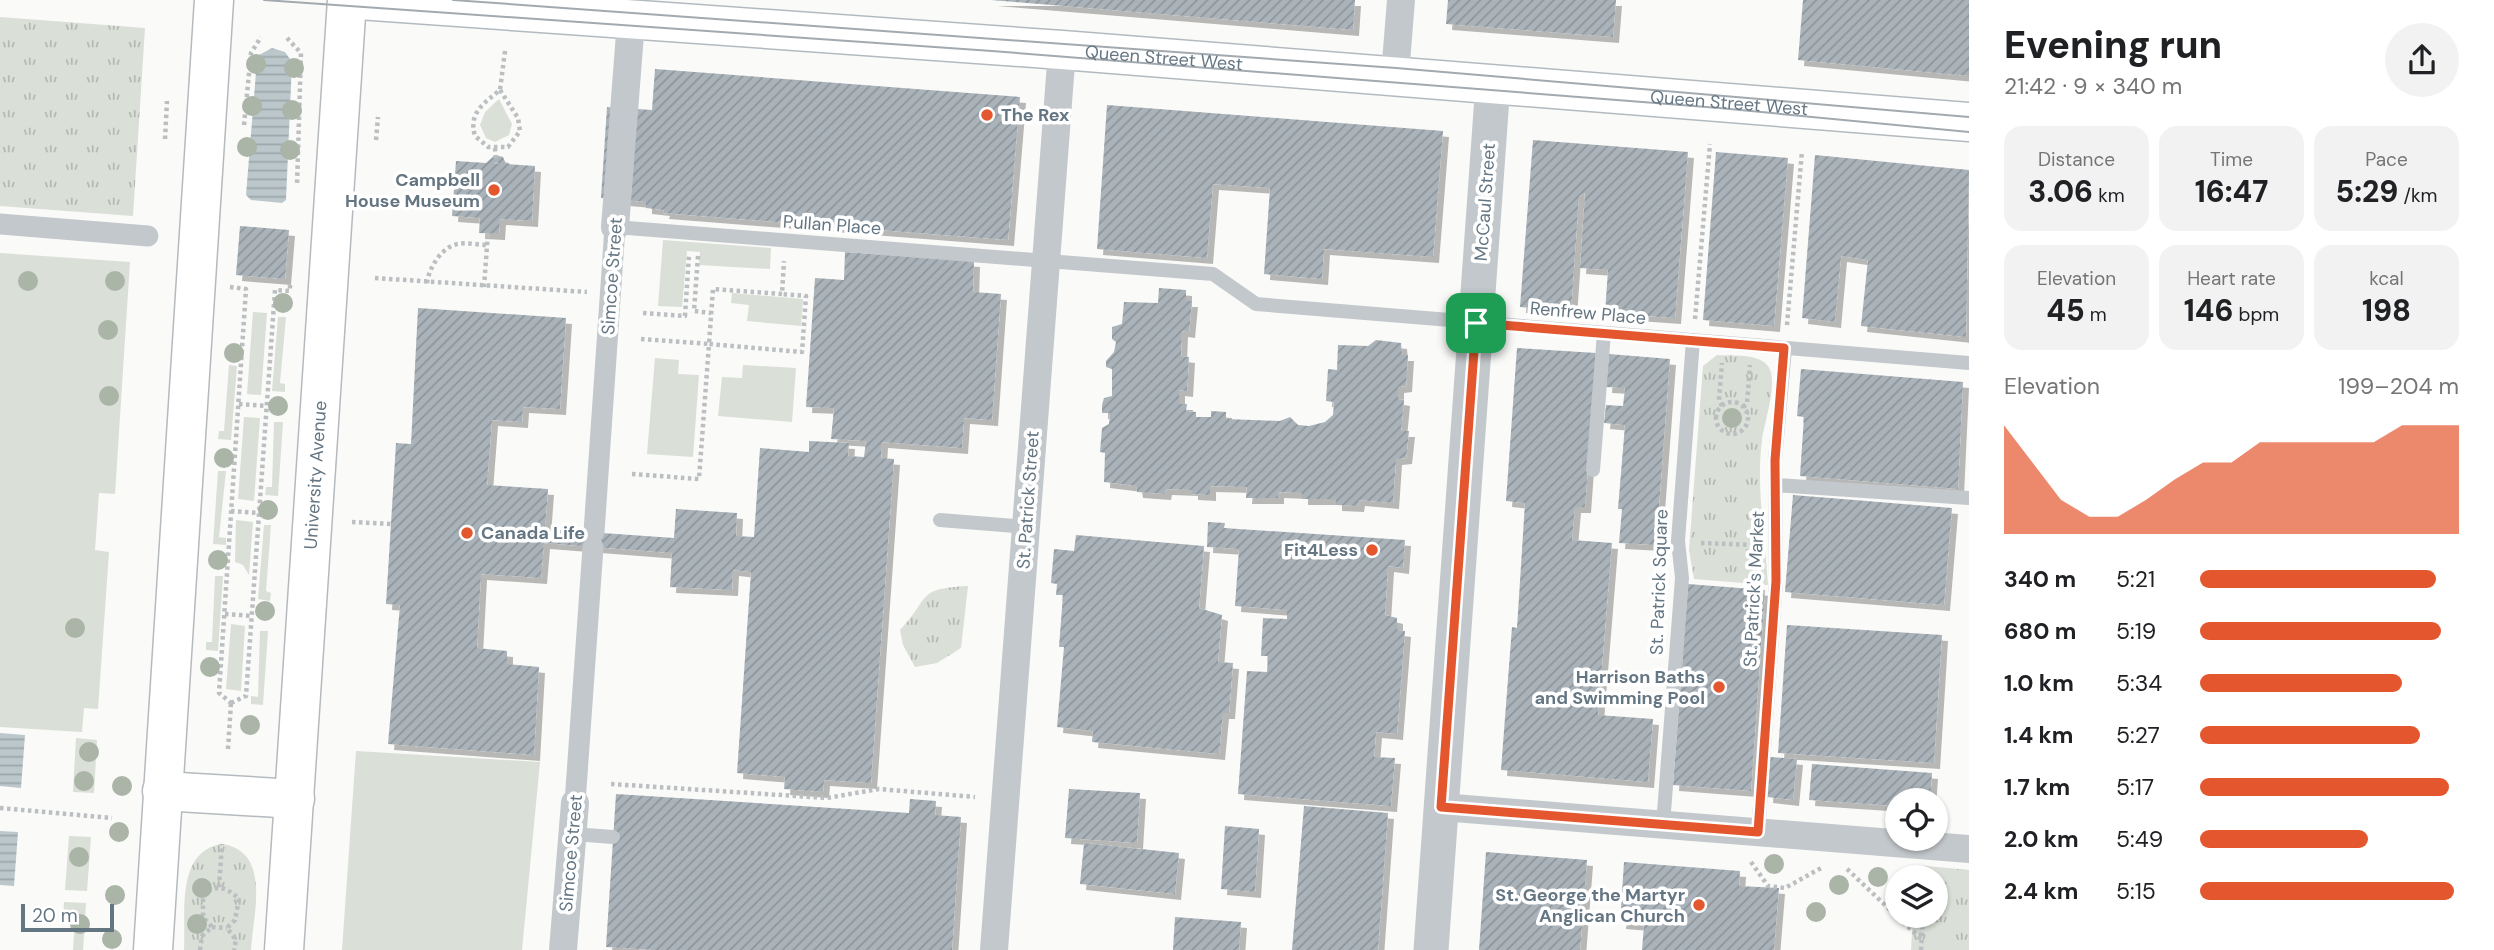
<!DOCTYPE html>
<meta charset="utf-8">
<style>
:root{--surface:#fff;--page:#f2f2f2;--text:#202124;--muted:#757577;--accent:#e4572e}
body{margin:0;font-family:"DM Sans",sans-serif;background:var(--page);color:var(--text);height:100vh;display:flex;flex-direction:column;font-size:26px;white-space:nowrap}
*{box-sizing:border-box;margin:0}
p{font-size:23px;color:var(--muted)}
.icon{flex:none;width:38px;height:38px;fill:none;stroke:currentColor;stroke-width:2;stroke-linecap:round;stroke-linejoin:round}
.map{position:relative;flex:1;overflow:hidden}
.sheet{display:flex;flex-direction:column;background:var(--surface);width:525px}
.sheet>*{flex:none}
.buttons{position:absolute;left:1885px;top:788px;display:grid;gap:14px}
.buttons a{display:grid;place-items:center;width:63px;height:63px;border-radius:50%;background:var(--surface);box-shadow:0 2px 5px #0004;font-size:35px}
.scale{position:absolute;left:21px;bottom:18px;width:93px;box-sizing:border-box;padding-left:7px;border:4px solid #657683;border-top:0;font-size:19px;line-height:24px;white-space:nowrap;color:#657683;-webkit-text-stroke:5px #fff;paint-order:stroke}
.pin{position:absolute;display:grid;place-items:center;width:60px;height:60px;color:#fff;margin:-30px;border-radius:14px;box-shadow:0 4px 10px #0006}
.round{display:grid;place-items:center;flex:none;width:74px;height:74px;border-radius:37px;background:var(--page)}
.head{display:flex;align-items:center;justify-content:space-between;height:119px;padding:0 35px}
h1{font-size:38px;font-weight:800;line-height:52px}
.metrics{display:grid;grid-template-columns:repeat(3,1fr);gap:10px;height:119px;padding:7px 35px}
.metrics div{display:grid;align-content:center;border-radius:18px;background:var(--page);text-align:center}
.metrics b{font-size:30px;font-weight:800}
.metrics small{font-size:19px;font-weight:400}
.metrics p{font-size:19px}
.chart{height:196px;padding:14px 35px}
.chart p{display:flex;justify-content:space-between}
.chart svg{width:100%;height:126px;margin-top:7px;fill:var(--accent);opacity:.7}
ul{padding:0 35px;list-style:none;font-size:23px}
li{display:grid;grid-template-columns:112px 84px 1fr;align-items:center;height:52px}
li i{height:18px;border-radius:9px;background:var(--accent)}
main{display:flex;flex:1;min-height:0}
.map>svg:first-child{display:block}
.green{fill:#dadfd7}
.park{fill:url(#park-tufts)}
.water{fill:url(#water-rules)}
.building{fill:url(#building-hatch);filter:url(#shadow)}
.lines{fill:none;stroke-linecap:round;stroke-linejoin:round}
.secondary-casing{stroke:#b3babf;stroke-width:41}
.primary-casing{stroke:#b5babe;stroke-width:41}
.path{stroke:#bbbfc2;stroke-width:4.5;stroke-dasharray:3.5 3.5;stroke-linecap:butt}
.service{stroke:#c3c8cc;stroke-width:14}
.pedestrian{stroke:#c3c8cc;stroke-width:21}
.minor{stroke:#c3c8cc;stroke-width:28}
.tertiary{stroke:#c3c8cc;stroke-width:35}
.secondary{stroke:#fff;stroke-width:38}
.primary{stroke:#fff;stroke-width:38}
.tram{stroke:#a2aab0;stroke-width:2}
.tree{fill:#aab4a7}
.route-casing{stroke:#fff;stroke-width:14}
.route{stroke:#e4572e;stroke-width:9}
.poi-dot{fill:#e4572e;stroke:#fff;stroke-width:2.5}
.labels{text-anchor:middle;stroke-width:7;stroke-linejoin:round;paint-order:stroke}
.street-label{font-size:18px;fill:#657683;stroke:#fff}
.poi-label{font-size:18px;font-weight:bold;fill:#657683;stroke:#fff;text-anchor:end}
</style>
<main>
<div class="map">
<svg width="1969" height="950" viewBox="0 0 1969 950">
<defs>
<pattern id="park-tufts" width="24" height="20" patternUnits="userSpaceOnUse" patternTransform="scale(1.75)"><rect width="24" height="20" fill="#dadfd7"/><path d="M3 7l-1-3M5 7V3M7 7l1-3M15 17l-1-3M17 17v-4M19 17l1-3" fill="none" stroke="#b4b9b4"/></pattern>
<pattern id="water-rules" width="6" height="5" patternUnits="userSpaceOnUse" patternTransform="scale(1.75)"><rect width="6" height="5" fill="#bbc7cb"/><path d="M0 2.5h6" fill="none" stroke="#9ca6aa"/></pattern>
<pattern id="building-hatch" width="6" height="6" patternUnits="userSpaceOnUse" patternTransform="scale(1.75)"><rect width="6" height="6" fill="#aab3b9"/><path d="M-1 1l2-2M0 6l6-6M5 7l2-2" fill="none" stroke="#8e969c"/></pattern>
<filter id="shadow"><feDropShadow dx="6" dy="6" stdDeviation="0" flood-color="#0004"/></filter>
</defs>
<rect width="100%" height="100%" fill="#fafaf8"/>
<path class="green" d="M499 99 512 124 509 135 495 142 486 138 480 125 485 112Z
M663 240 771 248 770 269 699 265 700 252 687 251 682 307 658 306Z
M0 253 130 262 115 494 99 493 95 550 109 552 98 709 84 708 82 732 0 727Z
M732 293 803 299 801 326 747 321 749 305 731 303Z
M253 312 267 313 261 395 247 394Z
M278 317H286L280 383 285 384V392L272 391Z
M655 358 679 360 678 374 699 375 693 457 647 454Z
M229 365 237 366 231 440 218 439 219 431H224Z
M743 365 796 368 792 422 718 416 722 377 742 378Z
M244 417 260 418 254 501 238 499Z
M274 422H283L278 496 265 495 266 487H272Z
M218 471H226L219 537 226 538V545L213 544Z
M236 520 253 522 249 575 243 565 235 562Z
M264 525H271L266 591 271 593 270 601 258 599Z
M215 576H223L218 651 206 650V642H212Z
M231 624 245 626 241 691 226 689Z
M260 631H268L263 705 251 704V696L258 697Z
M76 738 97 740 94 793 73 792Z
M356 751 540 762 522 950H342Z
M69 836 91 837 87 891 65 890Z
M64 902 86 903 83 950H73L75 920 63 918Z"/>
<path class="park" d="M0 17 145 28 133 216 0 206Z
M1717 355C1732 356 1758 353 1768 366 1779 381 1764 423 1762 440 1756 486 1765 538 1768 585L1694 579 1689 550 1703 366Z
M968 586 961 648 937 663 915 667 903 645 900 630C932 596 915 589 968 586Z
M222 844C272 851 253 915 251 950H184C186 914 175 851 222 844Z
M1916 865 1969 870V950H1911L1913 915H1936V877H1915Z"/>
<path class="water" d="M272 48 285 52 292 62 286 200 282 203 251 200 246 195 257 60 259 55Z
M0 733 25 735 21 788 0 786Z
M0 831 18 832 14 886 0 885Z"/>
<path class="building" d="M991 0H1355L1353 30Z
M1448 0H1616L1613 37 1446 24Z
M1803 0H1969V76L1798 60Z
M655 69 1020 97 1008 240 663 213 664 210 646 208V202L601 198 607 107 652 110Z
M1107 105 1443 131 1433 257 1324 249 1322 279 1264 274 1270 188 1213 184 1207 258 1097 249Z
M1533 140 1688 152 1675 318 1605 313 1608 270 1580 268 1585 193 1579 196 1571 311 1520 307Z
M1716 152 1788 158 1774 326 1703 320Z
M495 155 503 157 506 164 535 166 532 221 500 219 499 234 479 233 480 218 452 216 456 161 486 163Z
M1815 155 1969 170 1966 337 1861 326 1868 260 1841 256 1835 322 1802 318Z
M240 226 289 230 285 279 236 275Z
M845 252 974 261 973 292 1001 294 992 420 964 418 962 448 882 442 881 458 894 459 871 783 824 780 823 792 784 789 785 777 737 773 751 572 733 570 732 590 670 587 672 553 544 543 541 578 481 574 477 648 507 651V664L539 667 534 755 388 744 400 605 386 604 396 443 411 444 418 308 566 318 560 409 523 407 522 422 492 420 487 485 548 489 545 529 674 538 676 509 737 513 736 536 754 537 760 448 809 452V441L849 443 848 456 864 457 866 441 831 439 834 408 806 407 815 278 844 280Z
M1159 288 1186 290V301H1192L1189 332 1182 331 1181 356 1189 357 1187 391 1179 390V404H1187L1186 411 1196 412V417H1211V411L1226 412V419L1280 421 1290 417 1298 425 1309 426 1325 422 1333 415 1334 402 1326 401 1328 369 1337 370 1338 345 1368 346 1376 340 1401 343 1402 355H1408L1406 386 1398 387V399L1404 400 1401 431H1409L1406 458 1396 459 1393 503 1359 500 1358 506 1336 505V499H1302V493L1278 492V498H1246L1247 487 1210 486V495L1192 494V490L1166 489 1165 494 1137 492 1136 486 1104 482 1105 453 1100 452 1102 428 1109 424 1110 413H1102V405L1104 398 1112 396V369L1106 367V361L1114 352 1116 342 1112 339V327L1122 324 1124 302 1158 303Z
M1517 348 1596 353 1585 507H1575L1572 540 1612 543 1598 715 1653 719 1648 782 1501 770 1512 627 1517 628 1525 503 1506 501Z
M1609 354 1670 359 1656 545 1619 543 1622 509H1618L1625 425 1604 423 1606 405 1623 406 1625 388 1606 387Z
M1801 369 1963 382 1958 489 1800 476 1804 417 1797 416Z
M1793 495 1952 508 1944 605 1785 592Z
M1208 522 1225 523 1224 528 1405 540 1403 568 1388 566 1385 615 1397 618V630L1405 631 1397 734 1376 732 1374 757 1395 758 1391 806 1238 794 1247 671 1267 672 1268 656H1261L1263 618 1287 619V610L1235 606 1239 549 1207 547Z
M1076 535 1204 546 1199 608 1222 615 1218 662 1233 663 1229 713H1223L1219 754 1092 742 1093 731 1057 727 1064 647H1059L1063 595H1056L1057 584 1051 583 1054 549 1074 551Z
M1688 584 1765 590 1751 791 1673 785Z
M1787 625 1942 635 1934 763 1778 753Z
M1770 757 1797 759 1793 800 1767 797Z
M1812 764 1932 773 1930 800H1897V806L1809 800Z
M1069 789 1140 793 1137 843 1065 838Z
M616 794 909 813 910 799 936 801 935 815 961 817 952 950H655L606 947Z
M1304 806 1388 813 1378 950H1292Z
M1225 826 1259 829 1255 892 1221 889Z
M1084 843 1179 853 1175 894 1080 884Z
M1486 852 1587 860 1580 950H1479Z
M1624 862 1740 871 1739 886 1779 888 1774 950H1642L1644 925 1620 923Z
M1175 917 1241 922 1239 950H1173Z"/>
<g class="lines">
<g class="secondary-casing">
<g id="secondary">
<path id="s1" d="M359 0 1062 50 1969 122"/>
</g>
</g>
<g class="primary-casing">
<g id="primary">
<path d="M162 791 295 799"/>
<path d="M153 950 214 0"/>
<path id="s2" d="M284 950 347 0"/>
</g>
</g>
<path class="path" d="M287 38 301 53 297 186
M500 90 518 118 520 131 508 147H488L475 136C468 113 484 103 500 90L505 51
M244 125 251 53 261 37
M165 139 167 101
M376 140 378 117
M495 148 496 164
M698 256 694 311 711 313
M375 278 587 292
M427 283C429 268 441 247 458 244 467 242 478 245 487 245
M230 287 246 289 219 693 231 703
M484 287 488 233
M643 313 685 316 689 255
M1695 319 1710 144
M1787 325 1802 151
M641 339 709 344 713 289 782 294 784 261
M1716 418a16 16 0 1 1 32 0a16 16 0 1 1-32 0Z
M239 404 267 406
M1722 406 1719 400 1722 363
M1743 407 1747 404 1750 365
M632 474 699 479 709 344 802 352 806 296 782 294
M231 511 259 513
M352 522 391 524
M1701 543 1755 545
M225 614 251 616
M231 703 246 696 275 290 290 291V285
M228 749 231 703
M611 784 827 798 879 789 975 797
M0 808 112 818
M1751 862 1768 886 1785 888 1823 867
M1847 869 1922 940
M219 887 222 844
M212 927 227 928
M200 950 202 936 212 927 203 917V894C218 884 226 887 239 899L235 920 227 928 236 940 234 950
M1921 950 1923 915"/>
<path class="service" d="M615 227 1213 274 1256 304 1969 363
M1593 470 1604 333
M1776 485 1969 498
M940 520 1026 527
M1663 825 1682 578 1678 541 1693 340
M1758 833 1776 581 1775 460 1785 348
M573 834 613 837"/>
<path class="pedestrian" d="M0 224 148 236
M594 532 615 227
M575 803 593 547"/>
<path class="minor" d="M1395 75 1401 0
M615 227 631 21
M1441 807 1969 849
M563 950 575 803
M994 950 1062 50"/>
<path class="tertiary" d="M1431 950 1493 83"/>
<use href="#secondary" class="secondary"/>
<use href="#primary" class="primary"/>
<path class="tram" d="M264 0 992 51 1719 108 1969 132
M453 0 1396 68 1969 117"/>
</g>
<g class="tree">
<circle cx="256" cy="64" r="10"/>
<circle cx="294" cy="68" r="10"/>
<circle cx="252" cy="106" r="10"/>
<circle cx="292" cy="110" r="10"/>
<circle cx="247" cy="147" r="10"/>
<circle cx="290" cy="150" r="10"/>
<circle cx="28" cy="281" r="10"/>
<circle cx="115" cy="281" r="10"/>
<circle cx="283" cy="303" r="10"/>
<circle cx="108" cy="330" r="10"/>
<circle cx="234" cy="353" r="10"/>
<circle cx="109" cy="396" r="10"/>
<circle cx="278" cy="406" r="10"/>
<circle cx="1732" cy="418" r="10"/>
<circle cx="224" cy="458" r="10"/>
<circle cx="268" cy="510" r="10"/>
<circle cx="218" cy="560" r="10"/>
<circle cx="265" cy="611" r="10"/>
<circle cx="75" cy="628" r="10"/>
<circle cx="210" cy="667" r="10"/>
<circle cx="250" cy="725" r="10"/>
<circle cx="89" cy="752" r="10"/>
<circle cx="84" cy="781" r="10"/>
<circle cx="122" cy="786" r="10"/>
<circle cx="119" cy="832" r="10"/>
<circle cx="79" cy="857" r="10"/>
<circle cx="1774" cy="864" r="10"/>
<circle cx="1878" cy="877" r="10"/>
<circle cx="1839" cy="885" r="10"/>
<circle cx="202" cy="888" r="10"/>
<circle cx="115" cy="895" r="10"/>
<circle cx="1816" cy="912" r="10"/>
<circle cx="80" cy="924" r="10"/>
<circle cx="197" cy="924" r="10"/>
<circle cx="112" cy="939" r="10"/>
</g>
<g class="lines">
<g class="route-casing">
<path id="route" d="M1476 323 1784 348 1775 460 1776 581 1758 832 1441 807Z"/>
</g>
<use href="#route" class="route"/>
</g>
<g class="poi-dot">
<circle cx="987" cy="115" r="7"/>
<circle cx="494" cy="190" r="7"/>
<circle cx="467" cy="533" r="7"/>
<circle cx="1372" cy="550" r="7"/>
<circle cx="1719" cy="687" r="7"/>
<circle cx="1699" cy="905" r="7"/>
</g>
<g class="labels">
<g class="street-label">
<text dy="6" stroke="none"><textPath href="#s1" startOffset="807">Queen Street West</textPath></text>
<text dy="6" stroke="none"><textPath href="#s1" startOffset="1374">Queen Street West</textPath></text>
<text transform="translate(1485 202) rotate(-86)" y="6">McCaul Street</text>
<text transform="translate(832 225) rotate(4)" y="6">Pullan Place</text>
<text transform="translate(612 276) rotate(-86)" y="6">Simcoe Street</text>
<text transform="translate(1588 313) rotate(5)" y="6">Renfrew Place</text>
<text dy="6" stroke="none"><textPath href="#s2" startOffset="476">University Avenue</textPath></text>
<text transform="translate(1028 500) rotate(-86)" y="6">St. Patrick Street</text>
<text transform="translate(1659 582) rotate(-88)" y="6">St. Patrick Square</text>
<text transform="translate(1754 589) rotate(-87)" y="6">St. Patrick's Market</text>
<text transform="translate(571 853) rotate(-85)" y="6">Simcoe Street</text>
</g>
<g class="poi-label">
<text x="1001" y="121" text-anchor="start">The Rex</text>
<text x="480" y="186">Campbell<tspan x="480" dy="21">House Museum</tspan></text>
<text x="481" y="539" text-anchor="start">Canada Life</text>
<text x="1358" y="556">Fit4Less</text>
<text x="1705" y="683">Harrison Baths<tspan x="1705" dy="21">and Swimming Pool</tspan></text>
<text x="1685" y="901">St. George the Martyr<tspan x="1685" dy="21">Anglican Church</tspan></text>
</g>
</g>
</svg>
<div class="buttons">
<a><svg class="icon" aria-label="locate" viewBox="0 0 24 24"><circle cx="12" cy="12" r="6"/><path d="M12 2v4M12 18v4M2 12h4M18 12h4"/></svg></a>
<a><svg class="icon" aria-label="layers" viewBox="0 0 24 24"><path d="M12 4l9 5-9 5-9-5zM3 14l9 5 9-5"/></svg></a>
</div>
<div class="scale">20 m</div>
<div class="pin" style="left:1476px;top:323px;background:#1e9e55"><svg class="icon" aria-label="arrive" viewBox="0 0 24 24"><path d="M6 21V4h12l-3 4 3 4H6"/></svg></div>
</div>
<section class="sheet">
<div class="head"><div><h1>Evening run</h1><p>21:42 · 9 × 340 m</p></div><a class="round"><svg class="icon" aria-label="share" viewBox="0 0 24 24"><path d="M12 15V3M7 8l5-5 5 5M5 13v7h14v-7"/></svg></a></div>
<div class="metrics">
<div><p>Distance</p><b>3.06<small> km</small></b></div>
<div><p>Time</p><b>16:47</b></div>
<div><p>Pace</p><b>5:29<small> /km</small></b></div>
</div>
<div class="metrics">
<div><p>Elevation</p><b>45<small> m</small></b></div>
<div><p>Heart rate</p><b>146<small> bpm</small></b></div>
<div><p>kcal</p><b>198</b></div>
</div>
<div class="chart"><p><span>Elevation</span>199–204 m</p>
<svg viewBox="0 0 160 44" preserveAspectRatio="none"><path d="M0 44V6L10 19L20 32L30 38L40 38L50 32L60 25L70 19L80 19L90 12L100 12L110 12L120 12L130 12L140 6L150 6L160 6V44z"/></svg>
</div>
<ul>
<li><b>340 m</b>5:21<i style="width:91%"></i></li>
<li><b>680 m</b>5:19<i style="width:93%"></i></li>
<li><b>1.0 km</b>5:34<i style="width:78%"></i></li>
<li><b>1.4 km</b>5:27<i style="width:85%"></i></li>
<li><b>1.7 km</b>5:17<i style="width:96%"></i></li>
<li><b>2.0 km</b>5:49<i style="width:65%"></i></li>
<li><b>2.4 km</b>5:15<i style="width:98%"></i></li>
</ul>
</section>
</main>
